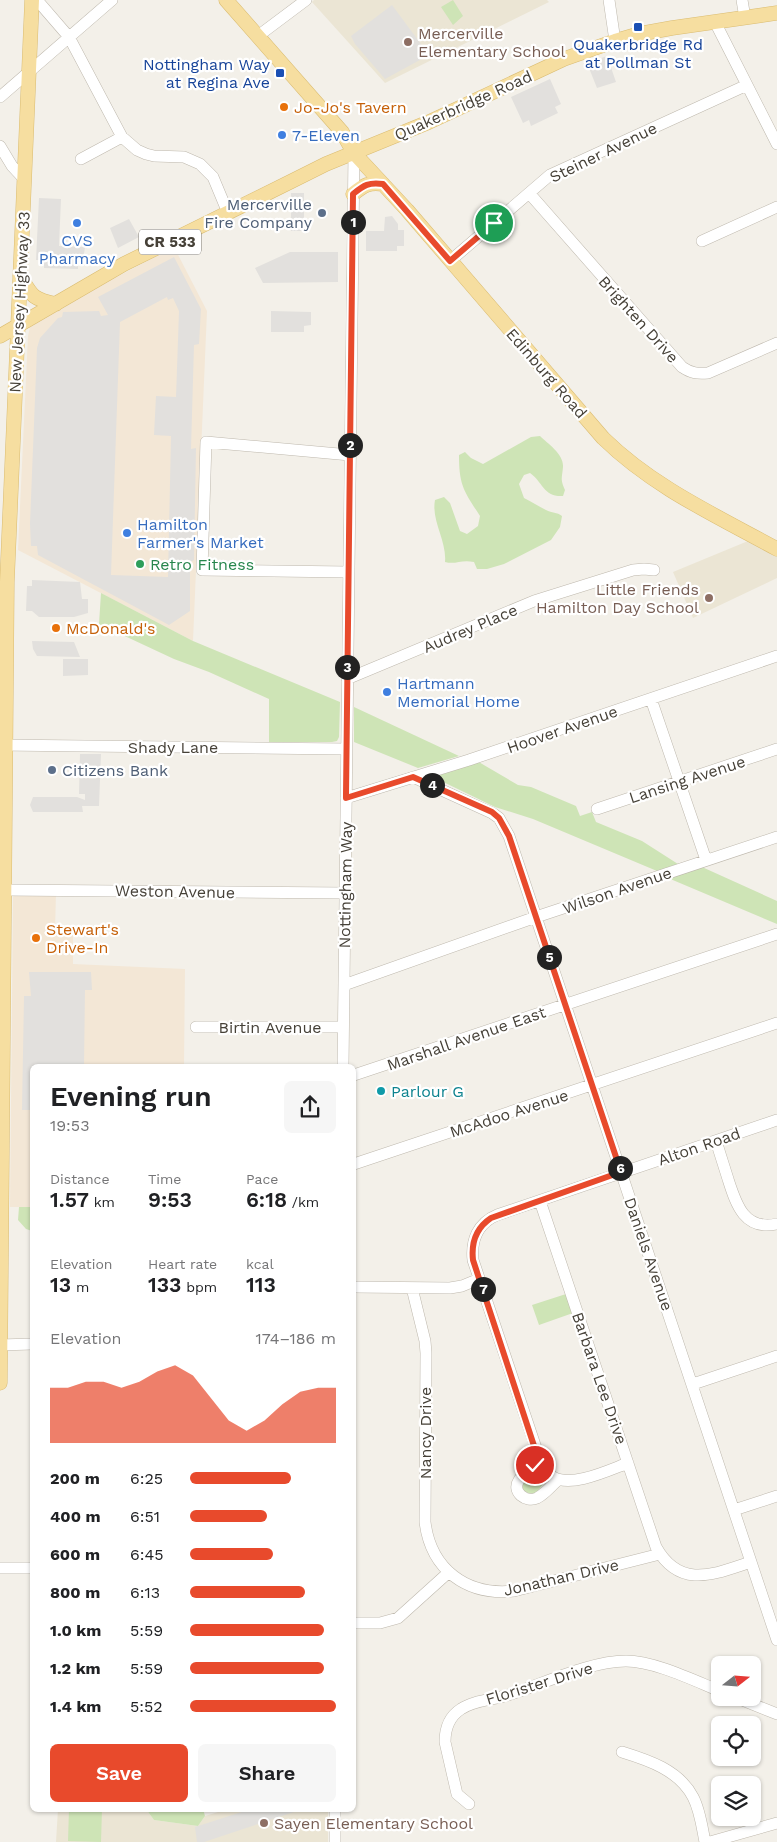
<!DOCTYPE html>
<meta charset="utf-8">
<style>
:root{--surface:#fff;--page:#f6f6f6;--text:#202124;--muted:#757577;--accent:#e84a2c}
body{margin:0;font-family:"Work Sans",sans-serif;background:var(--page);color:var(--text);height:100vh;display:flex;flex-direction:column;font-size:19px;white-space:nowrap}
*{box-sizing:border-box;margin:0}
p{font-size:16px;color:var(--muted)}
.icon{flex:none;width:28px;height:28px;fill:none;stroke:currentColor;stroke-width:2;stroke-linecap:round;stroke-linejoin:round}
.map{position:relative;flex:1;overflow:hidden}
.details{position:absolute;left:30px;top:1064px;width:326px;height:748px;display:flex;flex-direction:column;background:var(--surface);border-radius:8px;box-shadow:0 1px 4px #0004}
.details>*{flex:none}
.needle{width:32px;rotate:73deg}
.controls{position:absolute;left:711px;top:1656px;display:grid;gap:10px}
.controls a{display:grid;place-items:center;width:50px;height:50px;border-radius:8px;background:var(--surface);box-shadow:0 1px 4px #0004;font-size:25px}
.pin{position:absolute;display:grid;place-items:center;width:42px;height:42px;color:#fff;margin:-21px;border:2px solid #fff;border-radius:50%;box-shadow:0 1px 5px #0007}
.km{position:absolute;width:25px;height:25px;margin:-12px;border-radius:50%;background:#222;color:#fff;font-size:14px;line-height:25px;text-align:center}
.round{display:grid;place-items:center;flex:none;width:52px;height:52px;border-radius:8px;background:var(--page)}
.headline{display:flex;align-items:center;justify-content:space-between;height:85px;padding:0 20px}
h1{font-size:28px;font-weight:600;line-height:38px}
.metrics{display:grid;grid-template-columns:repeat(3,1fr);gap:8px;height:85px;padding:5px 20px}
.metrics div{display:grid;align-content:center}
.metrics b{font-size:21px;font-weight:600}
.metrics small{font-size:14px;font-weight:400}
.metrics p{font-size:14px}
.chart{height:140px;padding:10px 20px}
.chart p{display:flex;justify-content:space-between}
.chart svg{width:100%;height:90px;margin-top:5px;fill:var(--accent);opacity:.7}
.button{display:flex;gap:10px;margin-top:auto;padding:10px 20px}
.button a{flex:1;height:58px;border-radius:8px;background:var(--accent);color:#fff;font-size:20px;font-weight:600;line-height:58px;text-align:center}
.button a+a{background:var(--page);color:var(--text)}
ul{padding:0 20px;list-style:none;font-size:16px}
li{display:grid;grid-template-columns:80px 60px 1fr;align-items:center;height:38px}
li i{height:12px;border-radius:6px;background:var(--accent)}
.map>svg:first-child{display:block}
.commercial{fill:#f3e7d6}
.education{fill:#ebe5d4}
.green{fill:#cee4b6}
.parking{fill:#e2e0dd;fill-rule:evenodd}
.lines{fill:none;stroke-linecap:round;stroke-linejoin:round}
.minor-casing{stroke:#beb8ad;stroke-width:12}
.major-casing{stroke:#dabc71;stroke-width:15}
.minor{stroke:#fff;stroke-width:11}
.major{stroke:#f6dea0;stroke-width:14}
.route-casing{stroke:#fff;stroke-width:10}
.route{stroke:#e84a2c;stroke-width:6}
.transit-dot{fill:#1a4fb4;stroke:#fff;stroke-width:2}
.education-dot{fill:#8d6e63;stroke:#fff;stroke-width:2}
.food-dot{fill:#e8710a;stroke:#fff;stroke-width:2}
.shop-dot{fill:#3f7fe0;stroke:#fff;stroke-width:2}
.service-dot{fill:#5c6f8a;stroke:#fff;stroke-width:2}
.leisure-dot{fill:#2e9e5b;stroke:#fff;stroke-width:2}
.culture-dot{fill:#0f9aa8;stroke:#fff;stroke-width:2}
.labels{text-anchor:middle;stroke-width:4.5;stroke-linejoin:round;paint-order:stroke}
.shield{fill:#fff;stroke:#7e7a74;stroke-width:1}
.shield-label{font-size:15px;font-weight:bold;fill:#464138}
.education-label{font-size:16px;fill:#785e54;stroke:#fff;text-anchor:start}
.transit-label{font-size:16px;fill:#164399;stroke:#fff}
.street-label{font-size:16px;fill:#464138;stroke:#fff}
.food-label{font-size:16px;fill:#c56008;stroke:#fff;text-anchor:start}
.shop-label{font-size:16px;fill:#366cbe;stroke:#fff;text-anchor:start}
.service-label{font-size:16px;fill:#4e5e75;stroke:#fff;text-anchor:end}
.leisure-label{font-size:16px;fill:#27864d;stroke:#fff;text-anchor:start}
.culture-label{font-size:16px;fill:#0d838f;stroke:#fff;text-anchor:start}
</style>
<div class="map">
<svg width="777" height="1842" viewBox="0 0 777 1842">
<rect width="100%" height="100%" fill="#f3f0e9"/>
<path class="commercial" d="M174 247 207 311 193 641 18 550 28 336 30 327 36 322 86 293Z
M15 893H56L55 931 73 932V964L185 969 184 1066H32V1207H10L13 897Z"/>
<path class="education" d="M314 0H547L549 2 385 83 312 2Z
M748 541 777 557V578L693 618 673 572Z
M58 1809H146L154 1820 198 1826 205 1816 228 1809H328V1842H56Z"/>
<path class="green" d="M453 0 463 16 453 25 441 7Z
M540 436C548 444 564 454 563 467 562 478 560 479 565 490L563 496C543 497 543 482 530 473L524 475 519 484 524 498C532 502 538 506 546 510 552 513 557 512 562 516L560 527 551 540 504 564 487 569H477L474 562C461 559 456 565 445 562 447 541 431 521 435 500L444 497 450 503 460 531 467 534 478 526 480 516C464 491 459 486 459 455L465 452 471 458 483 464 531 437Z
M101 593 193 641 340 702 339 737 337 741 332 742H269V699L209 672 174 659 99 624Z
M354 707 459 756 418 768 354 742Z
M477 761 518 785 531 787 576 806 580 816 592 812 596 822 642 841 678 864 657 871 533 819 495 807 437 779 436 777 438 774Z
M702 867 777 901V924L668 878Z
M19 1207H32V1231L26 1229 18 1220Z
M566 1294 573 1313 539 1325 532 1305Z
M533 1474C539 1473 543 1476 544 1483L537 1492 533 1494 524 1492 522 1485 526 1479Z
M69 1809H102L101 1842 68 1841Z
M146 1809H203L205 1816 198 1826 154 1820Z"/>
<path class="parking" d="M392 5 429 55 385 79 355 44 351 36Z
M607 56 616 82 597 88 587 63Z
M550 79 561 104 555 107 558 113 531 126 529 120 523 123 511 97Z
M291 193H304V231H291Z
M39 198 61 199 59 246 85 247 84 254 78 263V269L44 268V260H36Z
M392 216 398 224V230H404V246H397V251H366V231H384L385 217Z
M129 219 139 237 118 248 110 228Z
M290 252H338V282L263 283 255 268Z
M174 257 201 309 199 344 194 345 191 449 196 448 194 560 190 562V611L169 625 38 555 37 546H31L30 524 37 348 40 338 58 318 62 317 63 312 99 311 101 316 108 315 98 297ZM167 297 168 300 173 298 179 311 176 397 156 396 154 435 171 436 168 577 111 575 120 322Z
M271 311 311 312V325L304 326V332H271Z
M32 580 80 582 82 599H88V613L74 617H39L32 611H26L27 586H32Z
M32 641 74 642 80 657 37 656 33 649Z
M63 659H88V675L63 676Z
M80 754H101L99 806H82L83 812H33L30 805 33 797H77L85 800V794H79Z
M29 972H91L92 990H85L84 1066H32V1127H30V1110H22L24 996H31Z
M251 1809H296L297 1811 204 1842H197L195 1827Z"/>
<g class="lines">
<g class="minor-casing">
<path id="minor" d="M37 0 69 37 122 137 137 150 146 154 154 156 184 157 200 164 213 177 228 213
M609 0 615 41
M742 0 745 18
M715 22 777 144
M258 36 306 0
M0 97 112 0
M0 146 12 166 25 180
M81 159 122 137
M529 193 682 367C691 373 697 374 708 373L777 343
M702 241 777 207
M450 261 550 175 747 85
M348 572 202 570 206 442 350 455
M347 679 534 601 633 570 644 569 654 570
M651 699 706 860
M0 745 346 749
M413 777 492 813 499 818 509 836 777 1640
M346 798 469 760 777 656
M597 809 777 749
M5 890 345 893
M344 985 536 917 777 837
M196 1027H343
M343 1066 354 153
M354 1075 777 934
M716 1141C720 1154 724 1166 728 1179 736 1204 744 1231 777 1224
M354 1164 777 1023
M540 1201 656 1547C680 1590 714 1574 751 1562
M354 1287 450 1288 462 1286 479 1279
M412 1288 425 1341 426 1353 425 1522C431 1570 467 1596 514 1591L660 1554
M0 1345 32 1344
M693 1384 777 1356
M539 1461C533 1467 524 1472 519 1480 511 1492 526 1503 537 1498 545 1494 552 1485 558 1480
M628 1463C609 1470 572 1488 553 1477 548 1474 545 1470 542 1466L473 1260C471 1240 478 1223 497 1215L777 1120
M734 1510 777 1496
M0 1568H32
M354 1623H380L398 1618 449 1572
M737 1698 777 1714
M622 1752C648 1760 679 1770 693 1797 700 1810 702 1827 705 1842
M469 1804 457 1794 445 1742C445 1728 450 1716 461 1709 474 1700 493 1700 508 1695 543 1684 590 1661 626 1661 654 1661 693 1680 720 1691
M335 1842V1809
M710 1842 777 1823"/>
</g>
<g class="major-casing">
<path id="major" d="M226 0 342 132 354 153 407 210 603 438C653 487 715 515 777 549
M353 194C364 185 369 182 383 184
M20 276C32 296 32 299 56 304
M0 336 124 264 290 182 326 164 429 122 564 59 615 41 639 34 672 28 777 13
M0 1383 7 582 32 0"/>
</g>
<use href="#minor" class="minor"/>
<use href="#major" class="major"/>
</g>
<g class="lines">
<g class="route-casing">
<path id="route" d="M494 223 450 261 383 184C369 182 364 185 353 194L346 795V798L413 777 492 812 499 818 509 836 621 1172 491 1218C476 1228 471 1242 473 1260L539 1461 535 1465"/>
</g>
<use href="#route" class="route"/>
</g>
<g class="transit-dot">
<rect x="633" y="22" width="10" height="10" rx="2.5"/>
<rect x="275" y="68" width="10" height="10" rx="2.5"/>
</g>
<g class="education-dot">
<circle cx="408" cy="42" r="5"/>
<circle cx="709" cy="598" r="5"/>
<circle cx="264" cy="1823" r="5"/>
</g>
<g class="food-dot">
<circle cx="284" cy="107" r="5"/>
<circle cx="56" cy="628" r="5"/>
<circle cx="36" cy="938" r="5"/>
</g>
<g class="shop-dot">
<circle cx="282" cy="135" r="5"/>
<circle cx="77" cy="223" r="5"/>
<circle cx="127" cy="533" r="5"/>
<circle cx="387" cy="692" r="5"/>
</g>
<g class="service-dot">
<circle cx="322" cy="213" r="5"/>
<circle cx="52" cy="770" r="5"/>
</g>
<circle class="leisure-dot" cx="140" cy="564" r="5"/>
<circle class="culture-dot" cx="381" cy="1091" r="5"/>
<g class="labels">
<rect class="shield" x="139" y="229.5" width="62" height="25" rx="4"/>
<g class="shield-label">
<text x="170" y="247">CR 533</text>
</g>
<g class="education-label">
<text x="418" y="39">Mercerville<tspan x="418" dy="18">Elementary School</tspan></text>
<text x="699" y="595" text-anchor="end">Little Friends<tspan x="699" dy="18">Hamilton Day School</tspan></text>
<text x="274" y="1829">Sayen Elementary School</text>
</g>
<g class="transit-label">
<text x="638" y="50">Quakerbridge Rd<tspan x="638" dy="18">at Pollman St</tspan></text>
<text x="270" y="70" text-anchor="end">Nottingham Way<tspan x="270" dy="18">at Regina Ave</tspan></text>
</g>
<g class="street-label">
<text transform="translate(463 105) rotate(-24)" y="6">Quakerbridge Road</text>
<text transform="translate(603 152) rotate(-26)" y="6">Steiner Avenue</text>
<text transform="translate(19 302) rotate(-87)" y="6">New Jersey Highway 33</text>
<text transform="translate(639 319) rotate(48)" y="6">Brighten Drive</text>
<text transform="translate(547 373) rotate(49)" y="6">Edinburg Road</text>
<text transform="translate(470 628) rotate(-23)" y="6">Audrey Place</text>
<text transform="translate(562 729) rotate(-19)" y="6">Hoover Avenue</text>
<text x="173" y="753">Shady Lane</text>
<text transform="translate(687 779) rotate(-18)" y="6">Lansing Avenue</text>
<text transform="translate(345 885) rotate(-89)" y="6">Nottingham Way</text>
<text transform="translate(617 890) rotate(-19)" y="6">Wilson Avenue</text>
<text transform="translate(175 891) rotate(1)" y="6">Weston Avenue</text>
<text x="270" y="1033">Birtin Avenue</text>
<text transform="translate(466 1038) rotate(-19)" y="6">Marshall Avenue East</text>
<text transform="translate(509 1113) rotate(-18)" y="6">McAdoo Avenue</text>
<text transform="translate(699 1146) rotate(-19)" y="6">Alton Road</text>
<text transform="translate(649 1254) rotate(71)" y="6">Daniels Avenue</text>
<text transform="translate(600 1378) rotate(71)" y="6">Barbara Lee Drive</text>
<text transform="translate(425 1433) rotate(-90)" y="6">Nancy Drive</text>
<text transform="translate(561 1577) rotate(-13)" y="6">Jonathan Drive</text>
<text transform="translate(539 1683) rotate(-17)" y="6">Florister Drive</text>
</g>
<g class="food-label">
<text x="294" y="113">Jo-Jo's Tavern</text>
<text x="66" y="634">McDonald's</text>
<text x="46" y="935">Stewart's<tspan x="46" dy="18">Drive-In</tspan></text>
</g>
<g class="shop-label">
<text x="292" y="141">7-Eleven</text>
<text x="77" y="246" text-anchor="middle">CVS<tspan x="77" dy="18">Pharmacy</tspan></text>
<text x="137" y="530">Hamilton<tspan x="137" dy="18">Farmer's Market</tspan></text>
<text x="397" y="689">Hartmann<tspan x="397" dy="18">Memorial Home</tspan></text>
</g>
<g class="service-label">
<text x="312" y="210">Mercerville<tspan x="312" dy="18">Fire Company</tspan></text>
<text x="62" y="776" text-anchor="start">Citizens Bank</text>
</g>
<g class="leisure-label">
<text x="150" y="570">Retro Fitness</text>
</g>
<g class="culture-label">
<text x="391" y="1097">Parlour G</text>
</g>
</g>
</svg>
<div class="controls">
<a><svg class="needle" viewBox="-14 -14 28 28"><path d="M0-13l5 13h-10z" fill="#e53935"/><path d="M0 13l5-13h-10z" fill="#757577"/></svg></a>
<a><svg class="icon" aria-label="locate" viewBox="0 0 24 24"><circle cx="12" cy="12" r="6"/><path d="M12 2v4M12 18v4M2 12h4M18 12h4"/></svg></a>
<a><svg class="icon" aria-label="layers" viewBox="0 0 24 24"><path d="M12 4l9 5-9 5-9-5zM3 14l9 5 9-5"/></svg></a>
</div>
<div class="pin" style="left:494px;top:223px;background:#1e9e55"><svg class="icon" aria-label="arrive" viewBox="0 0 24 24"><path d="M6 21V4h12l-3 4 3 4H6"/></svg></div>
<div class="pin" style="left:535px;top:1465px;background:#d93025"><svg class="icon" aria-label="check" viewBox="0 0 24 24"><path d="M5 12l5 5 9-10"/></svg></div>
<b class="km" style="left:353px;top:222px">1</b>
<b class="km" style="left:350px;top:445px">2</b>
<b class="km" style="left:347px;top:667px">3</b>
<b class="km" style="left:432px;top:785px">4</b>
<b class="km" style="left:549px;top:957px">5</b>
<b class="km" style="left:620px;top:1168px">6</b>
<b class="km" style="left:483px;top:1289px">7</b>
<section class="details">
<div class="headline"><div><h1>Evening run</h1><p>19:53</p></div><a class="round"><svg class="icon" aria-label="share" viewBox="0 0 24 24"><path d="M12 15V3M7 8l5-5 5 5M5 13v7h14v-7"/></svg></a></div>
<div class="metrics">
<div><p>Distance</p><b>1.57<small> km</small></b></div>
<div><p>Time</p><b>9:53</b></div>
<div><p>Pace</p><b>6:18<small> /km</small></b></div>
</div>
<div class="metrics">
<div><p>Elevation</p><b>13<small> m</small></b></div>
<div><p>Heart rate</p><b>133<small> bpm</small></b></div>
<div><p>kcal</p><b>113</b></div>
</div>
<div class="chart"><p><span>Elevation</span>174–186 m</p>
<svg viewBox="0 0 160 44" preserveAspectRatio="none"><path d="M0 44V17L10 17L20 14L30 14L40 17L50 14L60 9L70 6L80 11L90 22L100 33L110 38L120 33L130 25L140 19L150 17L160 17V44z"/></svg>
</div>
<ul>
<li><b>200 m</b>6:25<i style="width:69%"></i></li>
<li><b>400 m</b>6:51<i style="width:53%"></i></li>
<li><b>600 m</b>6:45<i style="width:57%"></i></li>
<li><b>800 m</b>6:13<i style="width:79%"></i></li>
<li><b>1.0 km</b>5:59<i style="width:92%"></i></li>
<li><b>1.2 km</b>5:59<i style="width:92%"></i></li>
<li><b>1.4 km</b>5:52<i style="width:100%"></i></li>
</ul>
<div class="button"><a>Save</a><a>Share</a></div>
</section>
</div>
